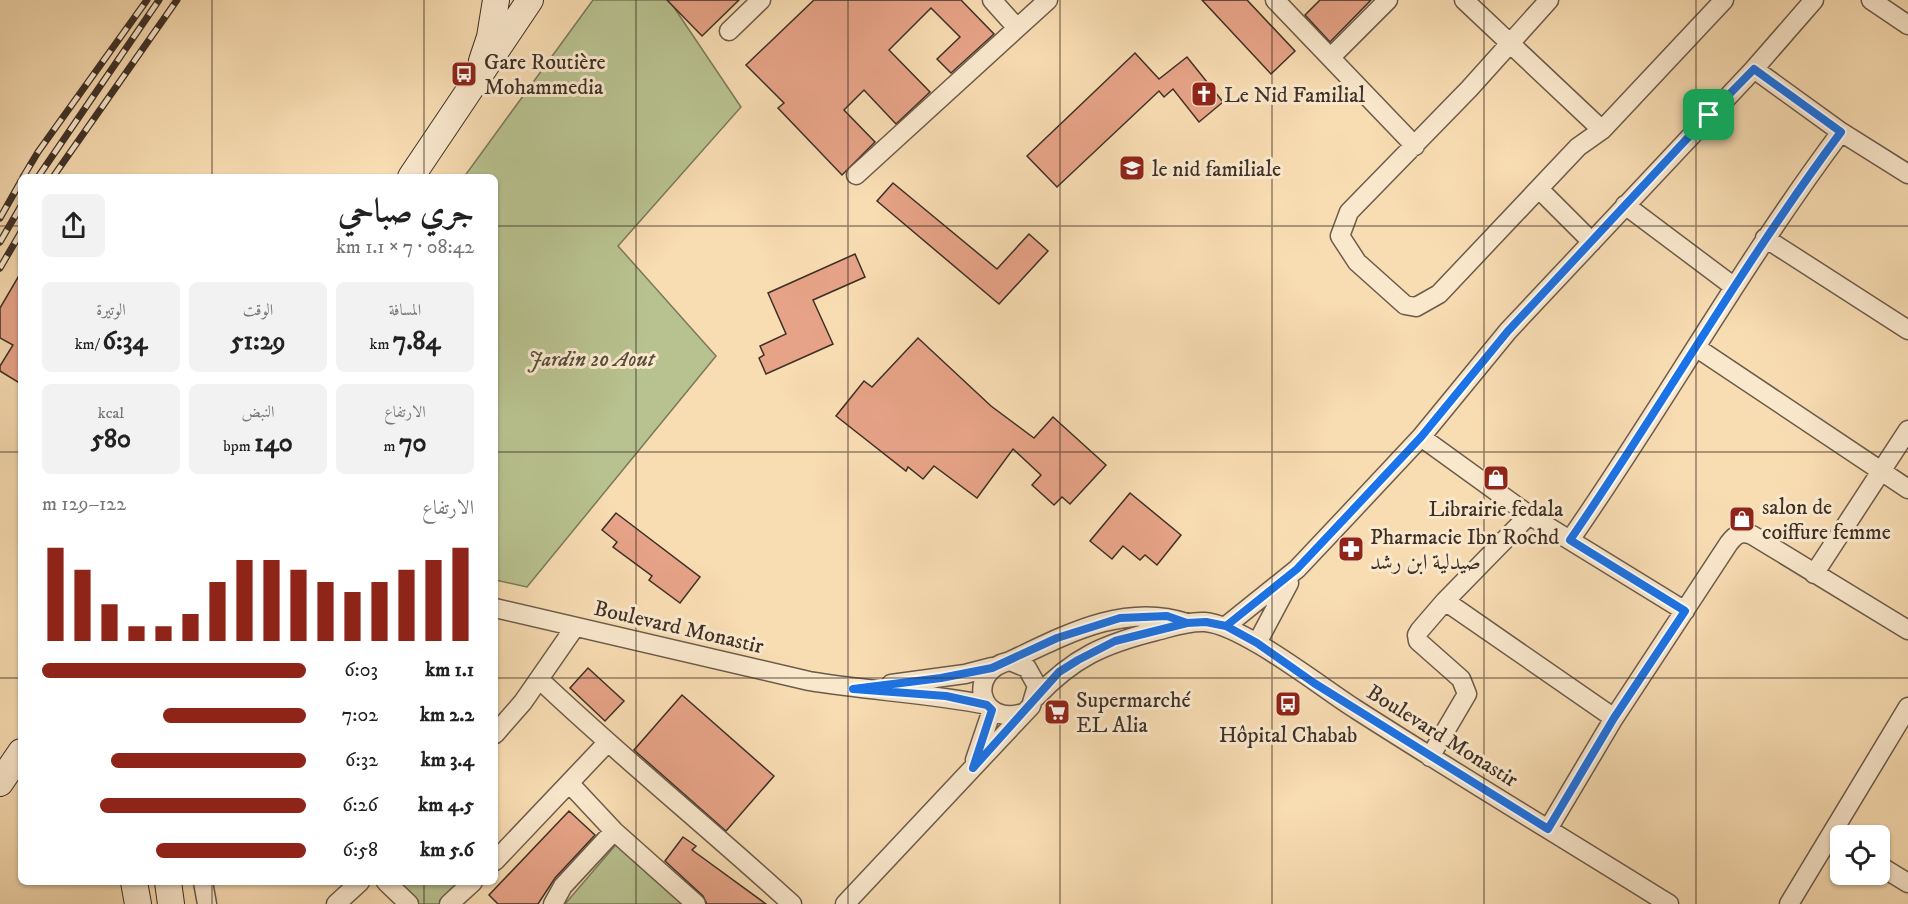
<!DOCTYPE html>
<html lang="ar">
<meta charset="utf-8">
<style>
:root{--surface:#fff;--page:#f2f2f2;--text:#222;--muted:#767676;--accent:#8f2418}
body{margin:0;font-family:"IM FELL DW Pica",Amiri,serif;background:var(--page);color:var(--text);direction:rtl;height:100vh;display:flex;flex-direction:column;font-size:22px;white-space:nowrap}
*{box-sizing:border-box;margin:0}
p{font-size:20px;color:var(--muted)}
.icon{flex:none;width:33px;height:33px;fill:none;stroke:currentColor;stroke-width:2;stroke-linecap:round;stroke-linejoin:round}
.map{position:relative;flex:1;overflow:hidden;direction:ltr}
.sheet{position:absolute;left:18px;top:174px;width:480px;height:711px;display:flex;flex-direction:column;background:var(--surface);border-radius:9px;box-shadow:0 2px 4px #0004;direction:rtl}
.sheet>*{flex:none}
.buttons{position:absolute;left:1830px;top:825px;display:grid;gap:12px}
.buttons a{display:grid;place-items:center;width:60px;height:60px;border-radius:9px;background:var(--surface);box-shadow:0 2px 4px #0004;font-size:30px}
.pin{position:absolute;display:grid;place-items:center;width:51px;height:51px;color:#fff;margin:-26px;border-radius:12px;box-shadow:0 3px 9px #0006}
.round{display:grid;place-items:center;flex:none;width:63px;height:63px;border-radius:9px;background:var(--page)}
.head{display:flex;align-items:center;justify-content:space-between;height:102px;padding:0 24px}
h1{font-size:33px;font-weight:700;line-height:45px}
.figures{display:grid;grid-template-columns:repeat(3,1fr);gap:9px;height:102px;padding:6px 24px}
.figures div{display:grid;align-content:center;border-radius:9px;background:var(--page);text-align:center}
.figures b{font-size:26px;font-weight:700}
.figures small{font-size:16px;font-weight:400}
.figures p{font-size:16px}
.chart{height:168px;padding:12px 24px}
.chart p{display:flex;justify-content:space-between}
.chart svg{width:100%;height:108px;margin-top:6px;stroke:var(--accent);stroke-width:6}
ul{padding:0 24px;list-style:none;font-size:20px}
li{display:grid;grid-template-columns:96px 72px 1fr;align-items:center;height:45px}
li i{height:15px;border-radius:8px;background:var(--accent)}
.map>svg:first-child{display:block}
.green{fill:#b8c290;stroke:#7a795c;stroke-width:1.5}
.building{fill:#e7a387;stroke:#3d3027;stroke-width:1.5}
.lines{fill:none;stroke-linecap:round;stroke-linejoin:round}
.street-casing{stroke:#6c5b4a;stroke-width:21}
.secondary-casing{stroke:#3d3027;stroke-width:28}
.street{stroke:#fae8cd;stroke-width:18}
.secondary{stroke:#fae8cd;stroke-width:26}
.rail-casing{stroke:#3d3027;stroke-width:7}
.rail{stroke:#fae8cd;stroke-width:4.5;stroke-dasharray:14;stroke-linecap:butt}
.route-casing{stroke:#fff;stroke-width:12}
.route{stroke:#1a73e8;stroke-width:8}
.grid{fill:none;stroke:#3d3027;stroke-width:1.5;stroke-opacity:0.55}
.labels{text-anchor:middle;stroke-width:6;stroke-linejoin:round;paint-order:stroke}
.poi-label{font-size:22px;fill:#3d3027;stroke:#fae8cd;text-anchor:start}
.park-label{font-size:22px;font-style:italic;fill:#564d3c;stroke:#fae8cd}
.street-label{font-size:22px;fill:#3d3027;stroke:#fae8cd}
</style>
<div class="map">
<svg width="1908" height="904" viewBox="0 0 1908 904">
<rect width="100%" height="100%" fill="#f8dcb2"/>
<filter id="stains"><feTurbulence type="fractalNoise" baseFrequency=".00333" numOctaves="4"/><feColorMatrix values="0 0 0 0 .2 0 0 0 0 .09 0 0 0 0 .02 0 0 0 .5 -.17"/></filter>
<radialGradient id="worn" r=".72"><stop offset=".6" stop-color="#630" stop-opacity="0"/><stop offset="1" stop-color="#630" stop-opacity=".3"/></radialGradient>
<path class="green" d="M593 0H669L741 107 618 246 716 356 527 587 495 580V177H464Z
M619 841 690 904H565Z
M380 882H469L454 904H404Z"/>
<path class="building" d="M667 0H739L702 36Z
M814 0H961L994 34 951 73 937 59 960 37 931 8 889 50 930 92 896 124 864 90 844 110 875 142 842 175 778 108 784 103 746 65Z
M1202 0H1247L1295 51 1271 74Z
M1320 0H1371L1330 42 1305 15Z
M1135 53 1159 79 1187 57 1223 102 1199 122 1173 89 1164 97 1159 91 1057 187 1027 156Z
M893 183 997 269 1029 234 1048 251 999 304 877 201Z
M855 254 865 277 813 300 833 344 766 374 759 358 764 355 760 346 786 334 768 293Z
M21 272V384L0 371V366L13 345 0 338V308Z
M918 338 991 406 1034 438 1053 417 1106 465 1070 504 1062 497 1054 505 1032 485 1041 475 1013 449 977 498 934 466 923 479 908 467 906 471 836 416 864 381 872 387Z
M1130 493 1181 535 1157 565 1145 555 1140 560 1123 546 1112 559 1090 541Z
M616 513 700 577 680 603 649 580 652 576 613 547 617 542 602 530Z
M588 668 624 701 605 721 570 688Z
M682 695 774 776 726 831 634 750Z
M569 811 595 835 555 878 538 904H498L489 895Z
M683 837 696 846 692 850 766 904H707L703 896 665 861Z"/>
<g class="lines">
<g class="street-casing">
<path id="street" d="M992 0 1017 28
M1275 0 1415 146
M1464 0 1602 130
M1549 0 1469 89 1349 212 1340 236 1357 262 1405 305 1416 307 1439 294 1578 147 1602 130 1724 0
M1871 0 1908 25
M729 31 761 0
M1331 57 1388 0
M1754 69 1841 132 1908 174
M856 175 1048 0
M1540 190 1592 242
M1625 205 1733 286
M1765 238 1908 330
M1697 348 1908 489
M1421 437 1529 515 1685 611
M1529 515 1445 601 1614 718
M1570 540C1663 406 1743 263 1841 132
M1814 574 1908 430
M495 608 809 681C868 691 928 693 987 705
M1226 626 1297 569 1347 516 1421 437 1508 331 1754 69 1814 0
M1257 643 1289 583
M1010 661C1065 635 1125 602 1187 623
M539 679C621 757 709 828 792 904
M891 684 965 674 992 667
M1036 697C1074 657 1104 644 1156 631 1172 627 1188 621 1205 622 1243 625 1322 688 1357 710 1460 776 1565 839 1669 904
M495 734 523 702 575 627
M1430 757 1467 694 1461 679 1418 641 1417 635 1420 630 1445 601
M975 760 992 710
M570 784 614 831 696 904
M1548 829 1614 718 1729 543C1736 534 1741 531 1752 535L1908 630
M495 861 607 743
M1880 866 1908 883
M203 882 207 904
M386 882 409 904
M336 904 360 882
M449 904 473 882
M553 904 563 886 614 831
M845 904 1031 706 1037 686 1027 668 1010 661C965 671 979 727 1023 713
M1789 904 1908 707"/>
</g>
<g class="secondary-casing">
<path id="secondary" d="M482 61 490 37 496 0
M411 177 530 0
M0 783 21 752
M134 882 138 904
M168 882 171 904"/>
</g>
<use href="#street" class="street"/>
<use href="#secondary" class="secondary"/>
<g class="rail-casing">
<path id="rail" d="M23 177 38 152 147 0
M38 177 159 0
M53 177 177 0
M0 218 21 181
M0 242 21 206
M0 268 21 232"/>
</g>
<use href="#rail" class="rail"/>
</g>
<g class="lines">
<g class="route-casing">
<path id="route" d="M1709 115 1508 331 1421 437 1347 516 1297 569 1226 626 1206 622 1187 623 1167 616 1120 618 1057 638 992 668 941 678 853 689 946 696 987 705 992 710 973 768 1059 672 1078 660 1115 641 1187 623 1206 622 1226 626 1257 643 1314 683 1548 829 1614 718 1685 611 1570 540C1663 405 1743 263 1841 132L1754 69 1709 115"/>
</g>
<use href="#route" class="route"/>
</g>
<path class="grid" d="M212 0V177M424 0V177M636 0V904M848 0V904M1060 0V904M1272 0V904M1484 0V904M1696 0V904M0 226H21M495 226H1908M0 452H21M495 452H1908M0 678H21M495 678H1908M212 882V904M424 882V904"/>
<defs>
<g id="bus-square" transform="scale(1.35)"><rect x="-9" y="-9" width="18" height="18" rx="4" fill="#8f2418" stroke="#fae8cd"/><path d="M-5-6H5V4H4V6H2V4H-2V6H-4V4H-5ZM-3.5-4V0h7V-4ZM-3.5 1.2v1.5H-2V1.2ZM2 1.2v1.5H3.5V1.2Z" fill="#fff"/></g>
<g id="church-square" transform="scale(1.35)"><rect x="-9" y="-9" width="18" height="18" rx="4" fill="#8f2418" stroke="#fae8cd"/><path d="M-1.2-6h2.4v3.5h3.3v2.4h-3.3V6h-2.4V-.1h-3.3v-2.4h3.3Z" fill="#fff"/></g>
<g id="school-square" transform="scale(1.35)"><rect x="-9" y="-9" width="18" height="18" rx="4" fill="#8f2418" stroke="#fae8cd"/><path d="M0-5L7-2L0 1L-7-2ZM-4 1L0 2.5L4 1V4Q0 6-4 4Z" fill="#fff"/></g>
<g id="shop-square" transform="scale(1.35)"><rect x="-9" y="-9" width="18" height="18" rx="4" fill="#8f2418" stroke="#fae8cd"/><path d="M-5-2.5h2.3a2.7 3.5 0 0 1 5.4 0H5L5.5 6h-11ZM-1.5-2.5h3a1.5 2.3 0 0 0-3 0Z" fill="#fff"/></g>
<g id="pharmacy-square" transform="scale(1.35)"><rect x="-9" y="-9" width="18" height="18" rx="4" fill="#8f2418" stroke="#fae8cd"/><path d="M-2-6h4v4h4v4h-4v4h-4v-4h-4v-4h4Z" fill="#fff"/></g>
<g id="supermarket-square" transform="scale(1.35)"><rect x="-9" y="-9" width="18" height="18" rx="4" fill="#8f2418" stroke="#fae8cd"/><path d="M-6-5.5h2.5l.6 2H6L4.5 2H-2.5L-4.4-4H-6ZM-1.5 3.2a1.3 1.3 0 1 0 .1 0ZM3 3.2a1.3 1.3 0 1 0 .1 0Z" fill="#fff"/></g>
</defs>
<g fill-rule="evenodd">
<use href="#bus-square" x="464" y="74"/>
<use href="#church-square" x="1204" y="94"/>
<use href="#school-square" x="1132" y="168"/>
<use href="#shop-square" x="1496" y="478"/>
<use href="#shop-square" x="1742" y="519"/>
<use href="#pharmacy-square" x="1351" y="549"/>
<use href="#bus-square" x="1288" y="704"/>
<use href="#supermarket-square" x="1057" y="712"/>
</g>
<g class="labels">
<g class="poi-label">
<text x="484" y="69">Gare Routière<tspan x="484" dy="25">Mohammedia</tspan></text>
<text x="1224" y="102">Le Nid Familial</text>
<text x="1152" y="176">le nid familiale</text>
<text x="1762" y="514">salon de<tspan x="1762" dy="25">coiffure femme</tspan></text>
<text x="1496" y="516" text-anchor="middle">Librairie fedala</text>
<text x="1370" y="544">Pharmacie Ibn Rochd<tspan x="1370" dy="25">صيدلية ابن رشد</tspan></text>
<text x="1076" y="707">Supermarché<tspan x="1076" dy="25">EL Alia</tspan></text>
<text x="1288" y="742" text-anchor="middle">Hôpital Chabab</text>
</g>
<g class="park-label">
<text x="591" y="366">Jardin 20 Aout</text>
</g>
<g class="street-label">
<text transform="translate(679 626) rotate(13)" y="8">Boulevard Monastir</text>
<text transform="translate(1443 735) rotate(32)" y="8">Boulevard Monastir</text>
</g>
</g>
<rect width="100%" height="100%" filter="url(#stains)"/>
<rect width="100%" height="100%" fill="url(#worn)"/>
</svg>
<div class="buttons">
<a><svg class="icon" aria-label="locate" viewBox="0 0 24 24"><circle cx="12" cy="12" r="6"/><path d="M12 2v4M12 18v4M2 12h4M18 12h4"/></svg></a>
</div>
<div class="pin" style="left:1709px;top:115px;background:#1e9e55"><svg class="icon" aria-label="arrive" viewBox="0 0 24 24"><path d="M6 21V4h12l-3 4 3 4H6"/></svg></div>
<section class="sheet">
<div class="head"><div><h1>جري صباحي</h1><p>08:42 · 7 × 1.1 km</p></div><a class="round"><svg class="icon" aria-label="share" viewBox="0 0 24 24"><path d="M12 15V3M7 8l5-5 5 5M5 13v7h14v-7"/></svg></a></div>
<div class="figures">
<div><p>المسافة</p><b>7.84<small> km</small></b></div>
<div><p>الوقت</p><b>51:29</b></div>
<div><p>الوتيرة</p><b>6:34<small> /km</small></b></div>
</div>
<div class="figures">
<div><p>الارتفاع</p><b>70<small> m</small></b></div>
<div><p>النبض</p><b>140<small> bpm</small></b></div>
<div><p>kcal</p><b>580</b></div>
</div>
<div class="chart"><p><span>الارتفاع</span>122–129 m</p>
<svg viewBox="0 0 160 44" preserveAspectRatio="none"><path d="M5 44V6M15 44V15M25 44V29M35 44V38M45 44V38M55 44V33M65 44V20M75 44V11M85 44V11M95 44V15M105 44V20M115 44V24M125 44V20M135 44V15M145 44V11M155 44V6"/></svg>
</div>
<ul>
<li><b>1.1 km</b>6:03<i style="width:100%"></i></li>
<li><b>2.2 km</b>7:02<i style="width:54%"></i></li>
<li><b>3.4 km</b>6:32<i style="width:74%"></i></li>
<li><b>4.5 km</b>6:26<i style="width:78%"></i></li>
<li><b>5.6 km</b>6:58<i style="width:57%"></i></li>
</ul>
</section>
</div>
